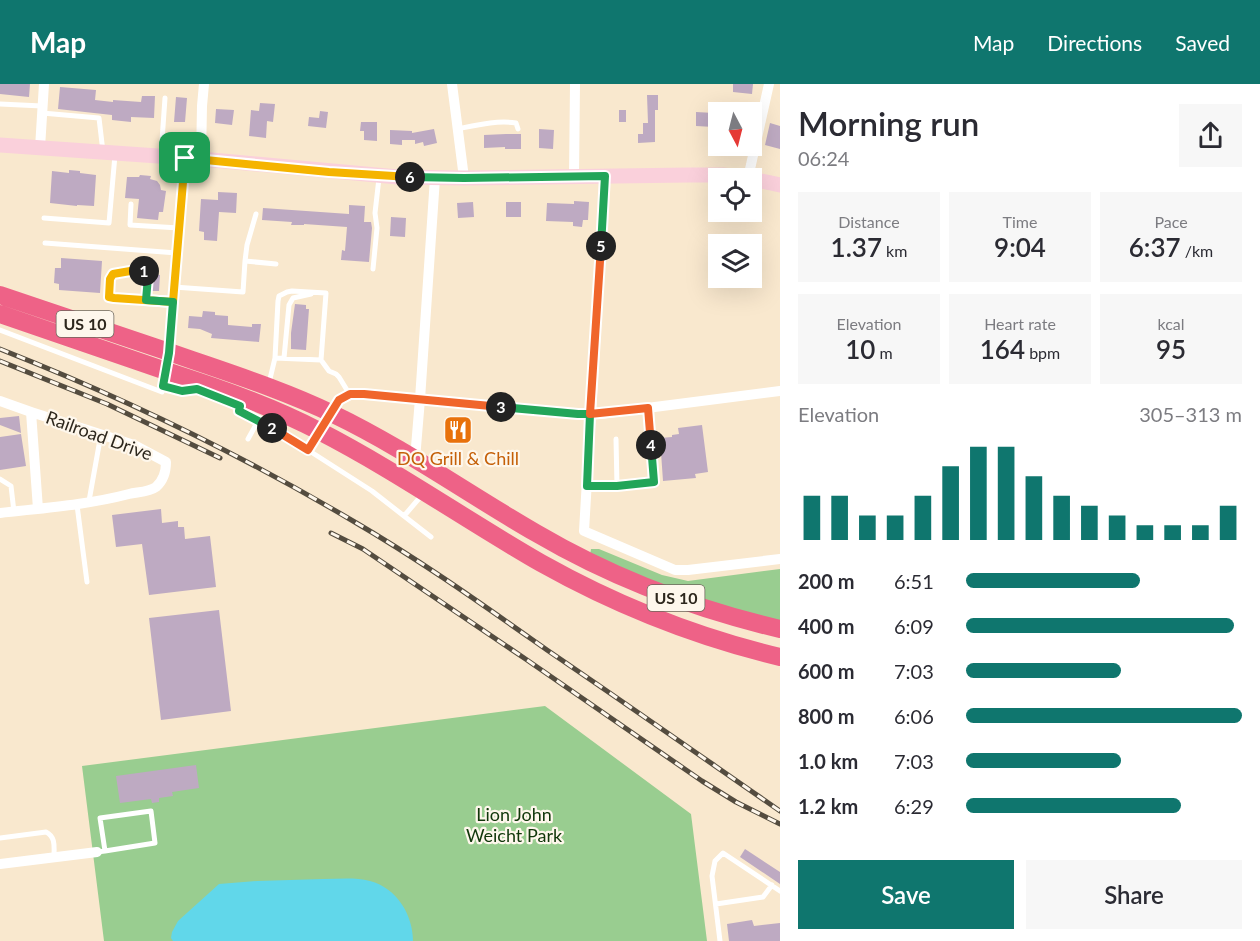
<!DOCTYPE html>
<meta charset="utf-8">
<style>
:root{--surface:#fff;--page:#f7f7f7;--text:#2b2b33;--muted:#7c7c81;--accent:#0f766e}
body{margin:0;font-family:Lato,sans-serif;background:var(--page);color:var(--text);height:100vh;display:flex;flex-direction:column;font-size:22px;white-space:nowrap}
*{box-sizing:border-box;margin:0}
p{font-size:20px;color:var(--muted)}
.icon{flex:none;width:33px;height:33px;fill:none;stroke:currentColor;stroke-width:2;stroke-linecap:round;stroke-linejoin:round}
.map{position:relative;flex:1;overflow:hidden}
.drawer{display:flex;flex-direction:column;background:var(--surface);width:480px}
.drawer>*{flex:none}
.needle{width:39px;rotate:173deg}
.controls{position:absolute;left:708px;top:18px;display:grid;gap:12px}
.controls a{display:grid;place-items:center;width:54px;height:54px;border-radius:0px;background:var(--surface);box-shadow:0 6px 24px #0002;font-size:30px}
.pin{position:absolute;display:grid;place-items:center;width:51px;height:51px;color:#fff;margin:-26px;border-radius:12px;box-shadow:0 3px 9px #0006}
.km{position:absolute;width:30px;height:30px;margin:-15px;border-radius:50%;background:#222;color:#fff;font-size:16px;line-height:30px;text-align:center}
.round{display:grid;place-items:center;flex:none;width:63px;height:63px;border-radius:0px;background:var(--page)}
.overview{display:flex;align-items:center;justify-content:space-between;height:102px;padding:0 18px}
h1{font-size:33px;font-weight:600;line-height:45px}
.figures{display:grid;grid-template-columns:repeat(3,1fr);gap:9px;height:102px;padding:6px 18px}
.figures div{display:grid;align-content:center;border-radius:0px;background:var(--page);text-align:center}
.figures b{font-size:26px;font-weight:600}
.figures small{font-size:16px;font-weight:400}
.figures p{font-size:16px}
.chart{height:168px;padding:12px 18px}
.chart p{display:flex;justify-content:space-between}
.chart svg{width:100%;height:108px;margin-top:6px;stroke:var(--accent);stroke-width:6}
.action{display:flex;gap:12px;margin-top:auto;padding:12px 18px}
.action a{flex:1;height:69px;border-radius:0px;background:var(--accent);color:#fff;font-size:24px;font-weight:600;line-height:69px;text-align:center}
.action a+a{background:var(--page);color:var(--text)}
ul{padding:0 18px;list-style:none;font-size:20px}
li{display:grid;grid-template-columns:96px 72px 1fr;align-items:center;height:45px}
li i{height:15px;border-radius:8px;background:var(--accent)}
header{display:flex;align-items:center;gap:36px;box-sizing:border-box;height:84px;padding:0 30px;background:var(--accent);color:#fff}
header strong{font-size:28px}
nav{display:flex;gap:33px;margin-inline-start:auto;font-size:21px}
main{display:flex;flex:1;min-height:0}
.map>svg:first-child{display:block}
.green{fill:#99cd90}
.water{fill:#61d7ea}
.building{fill:#beaac2}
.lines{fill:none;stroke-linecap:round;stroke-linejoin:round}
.lane{stroke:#fff;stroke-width:5}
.street{stroke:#fff;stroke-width:10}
.secondary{stroke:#fad0db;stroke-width:15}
.highway{stroke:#ee6287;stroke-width:18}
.rail-casing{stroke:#544c3f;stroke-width:5}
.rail{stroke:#fef7ec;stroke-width:3;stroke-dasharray:9;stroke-linecap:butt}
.split-1-casing{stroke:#fff;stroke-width:12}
.split-2-casing{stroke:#fff;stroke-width:12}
.split-3-casing{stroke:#fff;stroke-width:12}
.split-4-casing{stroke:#fff;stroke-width:12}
.split-5-casing{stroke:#fff;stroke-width:12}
.split-6-casing{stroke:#fff;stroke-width:12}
.split-7-casing{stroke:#fff;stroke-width:12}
.split-1{stroke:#f5b400;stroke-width:8}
.split-2{stroke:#22a559;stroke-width:8}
.split-3{stroke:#f0652b;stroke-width:8}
.split-4{stroke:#22a559;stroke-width:8}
.split-5{stroke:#f0652b;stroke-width:8}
.split-6{stroke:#22a559;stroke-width:8}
.split-7{stroke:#f5b400;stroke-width:8}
.labels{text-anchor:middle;stroke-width:4.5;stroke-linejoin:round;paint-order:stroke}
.shield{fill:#fef7ec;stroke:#6c655b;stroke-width:1.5}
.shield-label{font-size:16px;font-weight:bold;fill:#2d271d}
.street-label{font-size:18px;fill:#2d271d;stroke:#fef7ec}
.food-label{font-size:18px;fill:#c56008;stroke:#fef7ec}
.park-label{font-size:18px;fill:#10370a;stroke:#fef7ec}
</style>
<header>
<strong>Map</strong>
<nav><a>Map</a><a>Directions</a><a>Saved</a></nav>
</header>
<main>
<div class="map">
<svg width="780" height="857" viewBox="0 0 780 857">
<rect width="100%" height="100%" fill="#f9e8ce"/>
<path class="green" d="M591 465H599L662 491 688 497 780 485V540L685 512 590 471Z
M545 622 691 730 707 857H104L82 682Z"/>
<path class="water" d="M323 795C339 795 355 793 370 797 397 804 413 831 413 857H173L171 854 172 848 178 837 219 800 257 797Z"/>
<path class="building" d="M0 0H30L29 13 0 10Z
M733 0H753L752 10 733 8Z
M60 3 96 6 95 16 113 18V16L141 18 142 12H155L154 34 131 33V38L112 36V31L58 25Z
M647 11H658V26H655V58L638 59V50H643V39H648Z
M176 13 187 14 185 38H174Z
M260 19 275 20 273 38 267 37 266 54 249 52 251 26 259 27Z
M216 25 234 26 232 41 215 39Z
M619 26H626V38H619Z
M320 27 328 28 326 44 308 42 309 33 319 34Z
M696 28 714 29V43L696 42Z
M361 38H377V57L364 56V47H360Z
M770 39 780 42V65L765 61Z
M434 45 437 59 424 62 423 58 415 60V56H402V61L390 60V46L412 47V49Z
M539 45 554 46 553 65 539 64Z
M506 50H521V65H505V63L484 64V51Z
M69 86 80 87V89L96 91 94 122 77 121V122L50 119 52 87 69 89Z
M140 91 151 92 150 95 157 97 160 101 161 106 166 107 163 128H159L158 136 137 134 139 115 125 114 127 93H139Z
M218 108 237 109 236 129 219 128 217 157 204 156V148L199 147 201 115 218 116Z
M574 117 589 118 588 136H583L582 143 573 142V138L546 137 547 119 574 120Z
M473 118 474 133 458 134 457 119Z
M506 118H521V133H506Z
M349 121 365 122 364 138H371L372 144 369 178 341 176 342 166 345 167 347 143 304 140V141H291L292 138 262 136 263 124 349 130Z
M391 133 406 134 405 153 390 152Z
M61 174 102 177 100 209 59 206V200L54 199 55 184H61Z
M152 190 160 191 159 207H152Z
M295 220 306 221V225H309L306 266 291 265V249Z
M203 227 215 228V231L228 232V241L252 243V240H261L259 258 211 254 212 250 200 245 188 244 189 232 202 233Z
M19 332 21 349 0 341V334Z
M449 336 468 338 467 355 448 353Z
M702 341 708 388 695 390 696 394 663 397 660 354 672 353V351L679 350 678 344Z
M21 350 26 382 0 386V353Z
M161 425 162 439 178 437V443H184L185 455 210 452 216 503 149 511 142 460 116 463 112 431Z
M219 526 231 627 161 636 149 534Z
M196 681 199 704 172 708 173 712 159 714V718L152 719 151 715 120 719 116 692Z
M745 765 780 788V800L740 773Z
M752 836 754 842 780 839V857H729L727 840Z"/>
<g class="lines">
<path class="lane" d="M0 20 42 22
M42 29 99 34 103 68
M457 45C477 41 497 36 516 39L518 45
M161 71 165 14
M131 120 130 141 179 144
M256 130 247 161 245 177 276 180
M44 134 109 139 115 71
M45 159 177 169
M373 185 377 144 375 129 379 94
M174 203 243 208 245 177
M146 217C147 207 149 197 146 188 136 184 119 186 111 193L109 211 111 214H114L173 218
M0 246 162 308 165 289
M275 274 278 217 279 212 287 208 292 207 326 209 321 276
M284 274 289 221 293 214 311 210
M269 299 275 274 321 276 329 287 336 290 339 293 350 311
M163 302 182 307 197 305 200 306
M242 317 239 327 283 350 372 407 404 432 422 411
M248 355 258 337
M616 355 617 402
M308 366 317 351
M0 395 11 402 14 428
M587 402H617L654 398 648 324
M89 417 101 350
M77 421 87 498
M404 432 431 453
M0 754 46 748C56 753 54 763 54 773
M97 768 105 767 100 734 151 727 155 759 105 767
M716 820 763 813 772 801
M720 857 712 792 715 777 723 769 780 807"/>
<path class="street" d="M452 0 464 94
M40 64 44 0
M201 75 202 22 204 0
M605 92 584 447 675 486H688L780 475
M574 93 575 0
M748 94 769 0
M165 286 169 269 185 74
M0 317 31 328 134 361 166 378C166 388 164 396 156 403 149 408 137 408 129 410 87 421 43 424 0 429
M31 328 38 425
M319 347 339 316 350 311 364 310 420 315 578 330H600L780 307
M415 375 420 315 435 94
M0 780 97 768"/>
<path class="secondary" d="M0 61 201 75 398 93 464 94 689 91H723L749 94
M752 95 780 101"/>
<path class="highway" d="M0 211C57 230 114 250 172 269 226 288 281 305 333 330 404 364 468 410 536 449 611 493 695 525 780 545
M0 230C54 249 109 267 163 286 216 303 269 321 319 347 395 386 466 436 541 479 616 521 696 553 780 573"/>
<g class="rail-casing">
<path id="rail" d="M0 265C122 313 240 370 353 437 420 476 483 521 547 566 625 619 702 673 780 727
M0 277 107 320 220 374
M331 449 363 465 527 576 702 697 736 718 780 740"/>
</g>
<use href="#rail" class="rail"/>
</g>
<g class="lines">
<g class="split-1-casing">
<path id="split-1" d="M144 187 136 186 113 190 110 195 109 213 114 214 173 218 185 74"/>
</g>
<g class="split-2-casing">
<path id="split-2" d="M144 187 148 193 146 216 173 218 169 269 163 302 182 307 197 305 240 322 239 327 272 344"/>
</g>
<g class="split-3-casing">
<path id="split-3" d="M272 344 308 366 339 316 350 310H364L501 323"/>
</g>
<g class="split-4-casing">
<path id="split-4" d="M501 323 578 330H590L587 402H617L654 398 651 361"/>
</g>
<g class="split-5-casing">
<path id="split-5" d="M601 162 590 330 648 324 651 361"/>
</g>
<g class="split-6-casing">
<path id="split-6" d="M410 93 464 94 605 92 601 162"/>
</g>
<g class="split-7-casing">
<path id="split-7" d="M185 74 329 88 410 93"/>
</g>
<use href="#split-1" class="split-1"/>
<use href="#split-2" class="split-2"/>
<use href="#split-3" class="split-3"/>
<use href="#split-4" class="split-4"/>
<use href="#split-5" class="split-5"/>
<use href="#split-6" class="split-6"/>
<use href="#split-7" class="split-7"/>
</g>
<defs>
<g id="restaurant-square" transform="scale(1.5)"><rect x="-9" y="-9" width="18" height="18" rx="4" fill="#e8710a" stroke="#fef7ec"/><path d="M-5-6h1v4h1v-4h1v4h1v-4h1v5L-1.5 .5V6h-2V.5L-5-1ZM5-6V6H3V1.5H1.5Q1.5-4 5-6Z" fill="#fff"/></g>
</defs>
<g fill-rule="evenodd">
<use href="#restaurant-square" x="458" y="346"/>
</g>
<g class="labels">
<g class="shield">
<rect x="56.5" y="227" width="57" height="26" rx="4.5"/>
<rect x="647.5" y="501" width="57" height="26" rx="4.5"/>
</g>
<g class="shield-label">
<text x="85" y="246">US 10</text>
<text x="676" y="520">US 10</text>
</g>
<g class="street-label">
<text transform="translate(99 352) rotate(20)" y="6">Railroad Drive</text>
</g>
<g class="food-label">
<text x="458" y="381">DQ Grill &amp; Chill</text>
</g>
<g class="park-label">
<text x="514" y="737">Lion John<tspan x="514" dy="21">Weicht Park</tspan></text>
</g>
</g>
</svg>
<div class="controls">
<a><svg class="needle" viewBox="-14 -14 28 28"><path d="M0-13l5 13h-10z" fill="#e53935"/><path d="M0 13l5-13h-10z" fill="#7c7c81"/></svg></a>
<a><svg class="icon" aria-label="locate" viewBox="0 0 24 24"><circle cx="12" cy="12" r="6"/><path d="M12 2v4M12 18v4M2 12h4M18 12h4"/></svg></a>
<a><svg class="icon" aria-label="layers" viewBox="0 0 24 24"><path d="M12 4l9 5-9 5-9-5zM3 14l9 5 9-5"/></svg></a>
</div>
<div class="pin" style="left:185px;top:74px;background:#1e9e55"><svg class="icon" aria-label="arrive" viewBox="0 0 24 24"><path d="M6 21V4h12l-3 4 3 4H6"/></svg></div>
<b class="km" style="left:144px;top:187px">1</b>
<b class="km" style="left:272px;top:344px">2</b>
<b class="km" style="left:501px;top:323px">3</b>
<b class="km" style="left:651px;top:361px">4</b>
<b class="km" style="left:601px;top:162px">5</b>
<b class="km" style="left:410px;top:93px">6</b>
</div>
<section class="drawer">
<div class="overview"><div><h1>Morning run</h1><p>06:24</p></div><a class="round"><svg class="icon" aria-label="share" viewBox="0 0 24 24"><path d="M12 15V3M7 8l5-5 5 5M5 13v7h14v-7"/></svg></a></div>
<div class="figures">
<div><p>Distance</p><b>1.37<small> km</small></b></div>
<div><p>Time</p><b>9:04</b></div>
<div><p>Pace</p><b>6:37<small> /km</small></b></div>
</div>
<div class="figures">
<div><p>Elevation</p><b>10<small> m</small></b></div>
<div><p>Heart rate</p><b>164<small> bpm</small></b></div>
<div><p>kcal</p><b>95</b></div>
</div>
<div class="chart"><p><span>Elevation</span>305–313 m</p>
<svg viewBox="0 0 160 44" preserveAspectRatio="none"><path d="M5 44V26M15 44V26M25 44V34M35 44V34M45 44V26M55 44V14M65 44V6M75 44V6M85 44V18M95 44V26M105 44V30M115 44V34M125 44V38M135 44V38M145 44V38M155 44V30"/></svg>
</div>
<ul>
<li><b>200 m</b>6:51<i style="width:63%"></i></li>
<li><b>400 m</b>6:09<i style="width:97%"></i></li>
<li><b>600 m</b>7:03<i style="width:56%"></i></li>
<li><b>800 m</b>6:06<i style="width:100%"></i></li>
<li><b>1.0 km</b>7:03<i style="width:56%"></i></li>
<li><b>1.2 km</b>6:29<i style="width:78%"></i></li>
</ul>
<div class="action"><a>Save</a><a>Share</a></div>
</section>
</main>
